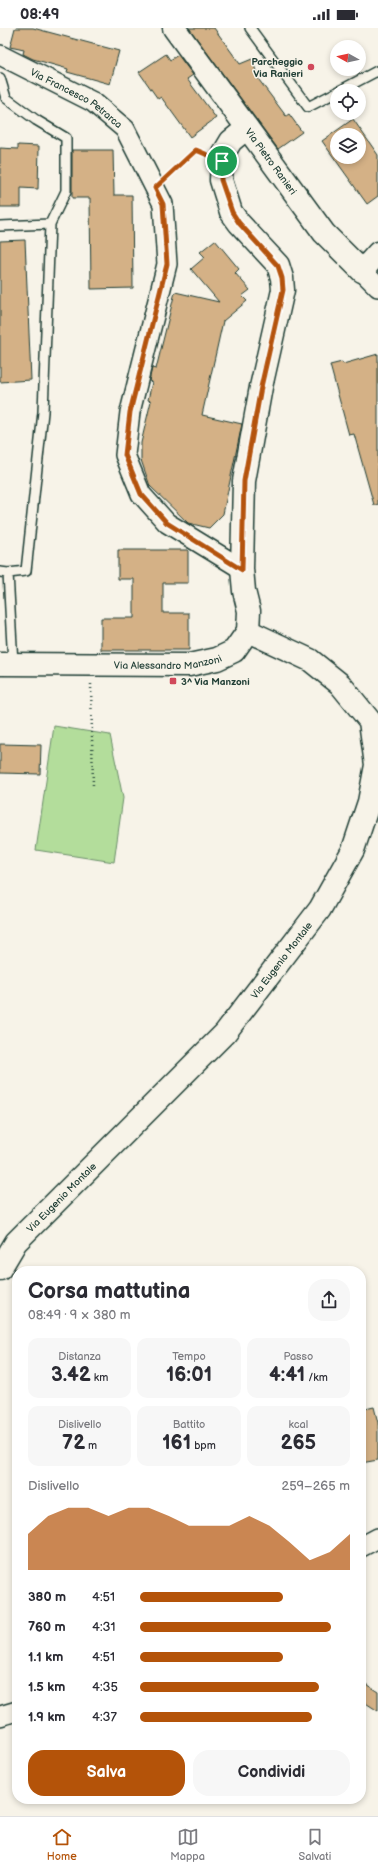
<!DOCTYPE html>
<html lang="it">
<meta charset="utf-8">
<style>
:root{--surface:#fff;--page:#f7f7f7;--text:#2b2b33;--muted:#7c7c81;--line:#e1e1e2;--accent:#b45309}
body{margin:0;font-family:"Balsamiq Sans",sans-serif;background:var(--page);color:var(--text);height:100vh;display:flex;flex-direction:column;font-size:15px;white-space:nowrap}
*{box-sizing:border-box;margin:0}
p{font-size:13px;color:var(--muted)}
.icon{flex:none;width:22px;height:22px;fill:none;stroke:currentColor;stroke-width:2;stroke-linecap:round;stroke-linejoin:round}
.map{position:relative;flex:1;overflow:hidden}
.side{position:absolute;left:12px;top:1238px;width:354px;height:538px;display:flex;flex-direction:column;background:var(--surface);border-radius:16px;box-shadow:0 2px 6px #0003}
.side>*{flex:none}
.needle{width:26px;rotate:278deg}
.fabs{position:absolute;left:330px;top:12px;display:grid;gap:8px}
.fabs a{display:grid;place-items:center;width:36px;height:36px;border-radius:50%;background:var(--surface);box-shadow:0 2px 6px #0003;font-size:20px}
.pin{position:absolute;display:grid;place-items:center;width:34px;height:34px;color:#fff;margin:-17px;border:2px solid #fff;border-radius:50%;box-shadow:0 1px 4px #0007}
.round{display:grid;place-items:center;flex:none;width:42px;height:42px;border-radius:16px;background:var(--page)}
.headline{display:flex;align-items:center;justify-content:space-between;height:68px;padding:0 16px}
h1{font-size:22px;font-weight:700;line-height:30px}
.metrics{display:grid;grid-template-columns:repeat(3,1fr);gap:6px;height:68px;padding:4px 16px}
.metrics div{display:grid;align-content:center;border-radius:10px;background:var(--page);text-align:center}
.metrics b{font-size:20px;font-weight:700}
.metrics small{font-size:11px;font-weight:400}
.metrics p{font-size:11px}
.chart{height:112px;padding:8px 16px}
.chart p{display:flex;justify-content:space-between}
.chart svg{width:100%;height:72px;margin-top:4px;fill:var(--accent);opacity:.7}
.cta{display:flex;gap:8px;margin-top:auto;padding:8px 16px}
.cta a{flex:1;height:46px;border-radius:16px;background:var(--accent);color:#fff;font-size:16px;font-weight:700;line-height:46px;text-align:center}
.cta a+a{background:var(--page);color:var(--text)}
ul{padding:0 16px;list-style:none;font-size:13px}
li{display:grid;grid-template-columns:64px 48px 1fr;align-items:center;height:30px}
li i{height:10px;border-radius:5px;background:var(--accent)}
.status{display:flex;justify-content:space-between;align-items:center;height:28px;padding:0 20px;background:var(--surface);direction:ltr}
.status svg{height:11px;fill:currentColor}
.menu{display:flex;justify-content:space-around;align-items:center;height:56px;border-top:1px solid var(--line);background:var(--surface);font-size:11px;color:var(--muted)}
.menu a{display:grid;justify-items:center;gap:2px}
.menu .active{color:var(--accent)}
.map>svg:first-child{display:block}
.green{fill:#b3dd9b;stroke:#698d68}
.building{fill:#d4b186;stroke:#1f3d34;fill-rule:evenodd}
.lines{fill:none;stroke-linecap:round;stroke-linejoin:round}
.lane-casing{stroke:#1f3d34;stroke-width:12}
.street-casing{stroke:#1f3d34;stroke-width:22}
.secondary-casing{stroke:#1f3d34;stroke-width:25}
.path{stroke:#1f3d34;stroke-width:2.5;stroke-dasharray:1 3;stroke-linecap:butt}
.lane{stroke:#f7f3e8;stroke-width:9}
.street{stroke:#f7f3e8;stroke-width:19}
.secondary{stroke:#f7f3e8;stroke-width:22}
.route-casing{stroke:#fff;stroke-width:8}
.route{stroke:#b45309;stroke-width:5}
.poi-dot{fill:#d1495b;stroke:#f7f3e8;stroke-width:1.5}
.labels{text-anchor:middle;stroke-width:3;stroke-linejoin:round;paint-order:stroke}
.poi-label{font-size:10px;font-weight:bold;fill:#1f3d34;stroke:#f7f3e8;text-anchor:end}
.street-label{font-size:10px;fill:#1f3d34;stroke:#f7f3e8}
</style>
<div class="status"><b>08:49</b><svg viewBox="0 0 49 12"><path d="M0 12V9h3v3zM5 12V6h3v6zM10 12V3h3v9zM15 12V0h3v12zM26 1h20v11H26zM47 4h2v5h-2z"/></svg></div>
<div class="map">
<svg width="378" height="1788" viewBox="0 0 378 1788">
<rect width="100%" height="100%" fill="#f7f3e8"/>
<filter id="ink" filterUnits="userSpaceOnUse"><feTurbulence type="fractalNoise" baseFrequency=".025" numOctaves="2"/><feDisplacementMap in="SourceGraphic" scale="8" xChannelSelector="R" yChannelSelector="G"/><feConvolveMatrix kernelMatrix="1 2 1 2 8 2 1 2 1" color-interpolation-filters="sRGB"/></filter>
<g filter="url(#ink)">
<path class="green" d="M54 698 110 707 123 770 114 834 36 822Z"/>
<path class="building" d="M15 0H33L119 23 110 56 67 44 68 41 33 31 23 26 24 22 10 19Z
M189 0H214L240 36 252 31 259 52 286 88 289 86 302 104 278 121Z
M166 26 170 32 178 27 193 47 187 51 216 90 190 109 161 69 158 71 139 44Z
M353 91 378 127V168L367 176 322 113ZM337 107H359V129H337Z
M18 117 39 118 38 161 21 160V179H0V120L18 121Z
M72 122H113L114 167H132L133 260 91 261 90 170H72Z
M25 212 31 352 0 354V213Z
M215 212 239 241 235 245 250 262 242 268 247 273 223 293 202 387 242 396 223 486 209 500 188 495 150 458 141 432V415L151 373 148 372 152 354 149 353 152 340 156 341 175 264 219 274 191 241 205 229 200 224Z
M378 326V477H374L354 406 349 407 330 337 342 334 343 336Z
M118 522H188V555H163V585H189V622H101V590H134V551H118Z
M0 716 41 717 40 746 0 745Z
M374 1379 378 1395V1432L361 1435V1382Z
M361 1653 378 1664V1683L361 1672Z"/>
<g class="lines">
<g class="lane-casing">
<path id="lane" d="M250 0 308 79 337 64
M0 50 6 70 36 92 66 110V163L50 196 43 384 26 543 8 545
M339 63 377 43 378 44
M0 198 50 196
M0 544 8 545 13 636"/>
</g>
<g class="street-casing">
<g id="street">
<path id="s1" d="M0 27 93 74 125 101 163 176 167 236 130 384 125 427 141 466 167 495 242 541"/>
<path d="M362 243 378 259"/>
<path d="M361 1519 378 1510"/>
<path d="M0 1688 17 1683"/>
</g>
</g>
<g class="secondary-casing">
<g id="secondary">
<path id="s2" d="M174 0 324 205 362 243 378 225"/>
<path id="s3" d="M0 636 189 637 217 631 234 623 248 603 249 583 244 563 242 541 244 453 261 359 283 262 282 250 278 237 239 195 231 184 221 152 222 133 225 123 231 113 247 100"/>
<path id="s4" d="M0 1241 16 1214 225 1005 320 881 353 822 369 774 376 737 370 693 340 656 310 632 248 603"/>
</g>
</g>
<path class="path" d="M169 147 196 121 204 126
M91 656 93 759"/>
<use href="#lane" class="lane"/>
<use href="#street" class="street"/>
<use href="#secondary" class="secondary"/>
</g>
</g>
<g class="lines" filter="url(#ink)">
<g class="route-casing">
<path id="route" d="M196 122 222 133 221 152 232 184 239 195 278 238 282 250 283 262 261 359 244 453 242 542 167 495 141 466 125 427 130 384 167 236 163 176 155 160Z"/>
</g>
<use href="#route" class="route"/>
</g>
<g class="poi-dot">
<circle cx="311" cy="39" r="4"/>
<rect x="169" y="649" width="8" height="8" rx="2"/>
</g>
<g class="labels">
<g class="poi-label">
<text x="303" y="37">Parcheggio<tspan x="303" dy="12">Via Ranieri</tspan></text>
<text x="181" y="657" text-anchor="start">3^ Via Manzoni</text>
</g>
<g class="street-label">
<text dy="4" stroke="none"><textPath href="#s1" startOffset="88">Via Francesco Petrarca</textPath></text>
<text dy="4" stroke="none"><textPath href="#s2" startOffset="165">Via Pietro Ranieri</textPath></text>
<text dy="4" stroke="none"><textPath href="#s3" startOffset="168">Via Alessandro Manzoni</textPath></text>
<text dy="4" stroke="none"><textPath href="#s4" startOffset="419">Via Eugenio Montale</textPath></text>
<text dy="4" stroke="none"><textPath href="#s4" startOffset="95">Via Eugenio Montale</textPath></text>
</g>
</g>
</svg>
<div class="fabs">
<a><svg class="needle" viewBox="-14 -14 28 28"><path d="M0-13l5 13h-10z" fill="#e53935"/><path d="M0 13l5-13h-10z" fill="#7c7c81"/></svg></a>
<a><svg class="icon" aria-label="locate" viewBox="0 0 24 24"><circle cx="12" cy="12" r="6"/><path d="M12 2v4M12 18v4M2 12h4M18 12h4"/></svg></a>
<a><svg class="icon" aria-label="layers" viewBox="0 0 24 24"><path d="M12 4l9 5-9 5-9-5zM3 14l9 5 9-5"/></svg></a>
</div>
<div class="pin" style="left:222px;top:133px;background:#1e9e55"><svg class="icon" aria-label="arrive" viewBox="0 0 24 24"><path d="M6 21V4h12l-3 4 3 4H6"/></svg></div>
<section class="side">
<div class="headline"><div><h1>Corsa mattutina</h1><p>08:49 · 9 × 380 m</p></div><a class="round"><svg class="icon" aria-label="share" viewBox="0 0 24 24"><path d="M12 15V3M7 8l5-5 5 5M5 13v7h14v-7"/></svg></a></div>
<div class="metrics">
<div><p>Distanza</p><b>3.42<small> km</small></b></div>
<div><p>Tempo</p><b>16:01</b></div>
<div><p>Passo</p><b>4:41<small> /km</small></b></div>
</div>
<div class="metrics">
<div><p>Dislivello</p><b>72<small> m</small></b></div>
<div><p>Battito</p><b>161<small> bpm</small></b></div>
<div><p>kcal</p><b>265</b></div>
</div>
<div class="chart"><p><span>Dislivello</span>259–265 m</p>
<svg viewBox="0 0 160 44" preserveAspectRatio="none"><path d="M0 44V22L10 11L20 6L30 6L40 11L50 6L60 6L70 11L80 17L90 17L100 17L110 11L120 17L130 27L140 38L150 33L160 22V44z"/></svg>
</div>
<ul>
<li><b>380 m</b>4:51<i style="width:68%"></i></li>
<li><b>760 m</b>4:31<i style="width:91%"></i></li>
<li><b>1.1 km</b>4:51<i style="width:68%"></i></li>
<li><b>1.5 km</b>4:35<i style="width:85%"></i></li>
<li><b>1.9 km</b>4:37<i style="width:82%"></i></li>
</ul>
<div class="cta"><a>Salva</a><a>Condividi</a></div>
</section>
</div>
<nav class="menu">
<a class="active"><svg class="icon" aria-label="home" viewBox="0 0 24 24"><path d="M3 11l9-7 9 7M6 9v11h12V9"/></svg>Home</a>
<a><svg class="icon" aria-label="map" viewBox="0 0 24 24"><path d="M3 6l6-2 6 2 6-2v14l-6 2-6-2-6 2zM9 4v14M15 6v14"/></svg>Mappa</a>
<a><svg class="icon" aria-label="saved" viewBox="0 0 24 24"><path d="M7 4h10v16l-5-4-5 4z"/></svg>Salvati</a>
</nav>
